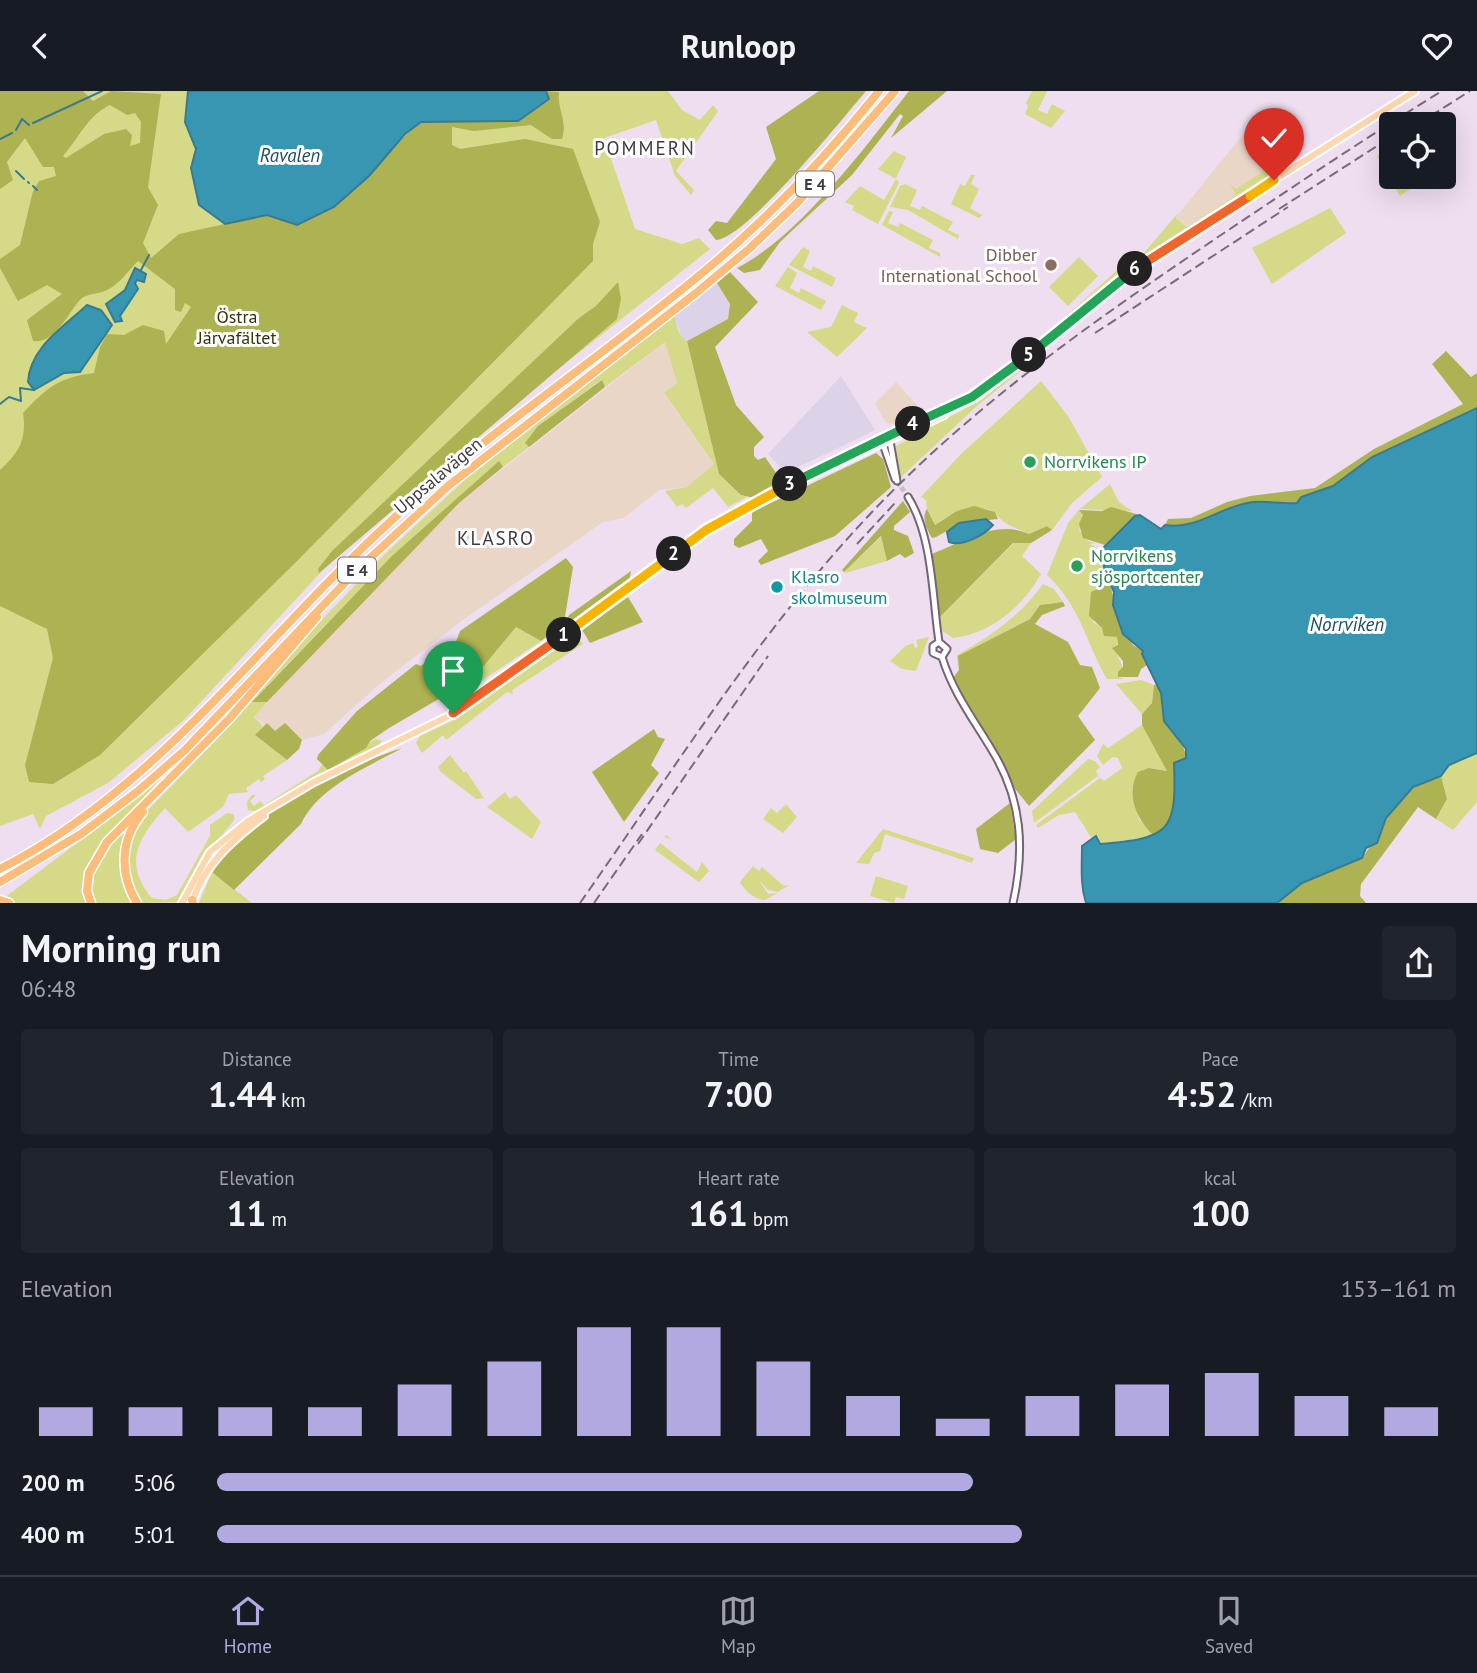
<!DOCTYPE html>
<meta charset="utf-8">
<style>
:root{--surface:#171b24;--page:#20242c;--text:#f1f3f6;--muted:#9ea1a6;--line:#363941;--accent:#b3a9e1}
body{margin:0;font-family:"PT Sans",sans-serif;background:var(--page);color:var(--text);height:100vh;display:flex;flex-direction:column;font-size:26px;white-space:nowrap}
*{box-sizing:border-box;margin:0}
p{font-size:23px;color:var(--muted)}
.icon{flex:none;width:38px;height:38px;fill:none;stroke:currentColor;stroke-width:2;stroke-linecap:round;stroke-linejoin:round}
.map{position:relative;height:812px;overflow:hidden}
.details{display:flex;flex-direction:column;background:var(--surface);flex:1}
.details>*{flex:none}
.controls{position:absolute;left:1379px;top:21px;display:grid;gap:14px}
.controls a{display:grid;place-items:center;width:77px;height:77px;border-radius:7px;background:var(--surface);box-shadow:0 7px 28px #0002;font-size:35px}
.pin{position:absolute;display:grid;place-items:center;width:60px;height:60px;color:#fff;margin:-72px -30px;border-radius:50% 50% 50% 0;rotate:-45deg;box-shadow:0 0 7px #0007}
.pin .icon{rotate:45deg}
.km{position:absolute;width:35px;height:35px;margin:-18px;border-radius:50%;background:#222;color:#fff;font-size:19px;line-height:35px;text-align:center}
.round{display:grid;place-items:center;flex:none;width:74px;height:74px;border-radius:7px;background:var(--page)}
.head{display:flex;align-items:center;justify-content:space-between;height:119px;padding:0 21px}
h1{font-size:38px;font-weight:700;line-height:52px}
.figures{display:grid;grid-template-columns:repeat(3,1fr);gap:10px;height:119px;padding:7px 21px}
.figures div{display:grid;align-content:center;border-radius:7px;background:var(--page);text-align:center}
.figures b{font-size:35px;font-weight:700}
.figures small{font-size:19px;font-weight:400}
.figures p{font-size:19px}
.chart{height:196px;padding:14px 21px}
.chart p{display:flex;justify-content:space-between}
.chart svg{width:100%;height:126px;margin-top:7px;stroke:var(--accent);stroke-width:6}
ul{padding:0 21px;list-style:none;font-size:23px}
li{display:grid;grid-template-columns:112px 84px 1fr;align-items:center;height:52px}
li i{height:18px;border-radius:9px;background:var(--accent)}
header{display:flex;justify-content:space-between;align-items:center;height:91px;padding:0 21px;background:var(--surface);font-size:32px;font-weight:700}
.tab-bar{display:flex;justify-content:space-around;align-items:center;height:98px;border-top:2px solid var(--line);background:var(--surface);font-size:19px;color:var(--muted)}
.tab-bar a{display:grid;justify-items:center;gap:4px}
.tab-bar .selected{color:var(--accent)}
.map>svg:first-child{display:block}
.commercial{fill:#ead6c7}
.industrial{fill:#dcd3e8}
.green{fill:#d5da88}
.forest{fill:#adb252;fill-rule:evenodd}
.water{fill:#3796b2;stroke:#3a7a90;stroke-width:2}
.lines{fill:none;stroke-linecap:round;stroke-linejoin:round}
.stream{stroke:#3a7a90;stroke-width:2}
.minor-tunnel{stroke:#cbbdcd;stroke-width:5;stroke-dasharray:5 2.5;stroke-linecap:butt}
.minor-casing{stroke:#736575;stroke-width:9}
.major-casing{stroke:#fff;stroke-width:10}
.highway-casing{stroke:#fff;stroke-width:11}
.minor{stroke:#fff;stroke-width:5}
.major{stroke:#fdd7b0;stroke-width:6}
.highway{stroke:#fbbc7c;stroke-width:8}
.rail{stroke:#766c77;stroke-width:2;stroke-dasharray:10 5;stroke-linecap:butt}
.split-1-casing{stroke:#fff;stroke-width:14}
.split-2-casing{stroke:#fff;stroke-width:14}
.split-3-casing{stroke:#fff;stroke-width:14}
.split-4-casing{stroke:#fff;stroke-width:14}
.split-5-casing{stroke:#fff;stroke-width:14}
.split-6-casing{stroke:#fff;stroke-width:14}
.split-7-casing{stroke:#fff;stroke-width:14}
.split-8-casing{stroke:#fff;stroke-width:14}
.split-1{stroke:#f0652b;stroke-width:9}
.split-2{stroke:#f5b400;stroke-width:9}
.split-3{stroke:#f5b400;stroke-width:9}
.split-4{stroke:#22a559;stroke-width:9}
.split-5{stroke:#22a559;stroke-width:9}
.split-6{stroke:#22a559;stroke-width:9}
.split-7{stroke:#f0652b;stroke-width:9}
.split-8{stroke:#f5b400;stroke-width:9}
.education-dot{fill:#8d6e63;stroke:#fff;stroke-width:2.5}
.leisure-dot{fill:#2e9e5b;stroke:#fff;stroke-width:2.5}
.culture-dot{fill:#0f9aa8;stroke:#fff;stroke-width:2.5}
.labels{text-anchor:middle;stroke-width:6;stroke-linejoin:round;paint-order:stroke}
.shield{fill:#fff;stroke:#79757a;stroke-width:2}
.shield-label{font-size:16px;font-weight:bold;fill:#403a41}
.education-label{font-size:18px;fill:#785e54;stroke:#fff;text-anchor:end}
.park-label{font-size:18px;fill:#35360d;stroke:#fff}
.leisure-label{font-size:18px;fill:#27864d;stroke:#fff;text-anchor:start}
.street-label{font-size:18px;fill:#403a41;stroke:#fff}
.culture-label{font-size:18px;fill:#0d838f;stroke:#fff;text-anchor:start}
.neighbourhood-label{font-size:19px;letter-spacing:2px;fill:#403a41;stroke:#fff}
.water-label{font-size:19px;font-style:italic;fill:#1b4f5f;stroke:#fff}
</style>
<header><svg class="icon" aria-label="back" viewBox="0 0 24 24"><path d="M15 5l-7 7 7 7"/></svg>Runloop<svg class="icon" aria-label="heart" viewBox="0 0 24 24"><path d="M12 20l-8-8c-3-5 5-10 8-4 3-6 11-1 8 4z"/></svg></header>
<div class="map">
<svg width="1477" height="812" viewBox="0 0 1477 812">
<rect width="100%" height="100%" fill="#eedef0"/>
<path class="commercial" d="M1244 42 1257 47 1276 78 1187 136 1176 126Z
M665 251 677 292 664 303 714 373 687 396 659 399 624 427 603 431 463 529 382 591 324 643 302 649 285 632 275 641 254 626 309 564 459 412Z
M896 291 922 320 893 333 886 332 875 312Z"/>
<path class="industrial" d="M717 192 730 213 728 228 687 250 683 248 675 229 676 224Z
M841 285 875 339 786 382 768 363Z"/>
<path class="green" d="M0 0H668L682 19 700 29 713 14 718 20 676 80 694 99 691 104 675 85 656 29 604 47 635 138 682 153 699 147 710 158 443 369 321 481 184 629 108 692 46 725 40 738 33 723 0 735Z
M1032 0H1047L1038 19 1047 23 1052 13 1065 20 1051 37 1025 23 1028 15 1026 12Z
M1256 48 1271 62 1276 72 1271 87 1117 185 1057 233 1124 173 1137 170 1177 123 1176 127 1187 136 1236 104 1230 93 1236 98 1270 76 1253 53Z
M1391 56V86H1428L1400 105 1377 65Z
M894 60 906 66 896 87 899 92 878 133 852 119 854 115 845 111 860 95 884 109 896 88 878 78Z
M971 84H975L971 93 979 98 970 117 982 124 979 127 951 113 960 93 965 95Z
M905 93 917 99 910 115 920 119 922 115 953 131 948 139 959 144 958 148 908 119 890 116 900 95Z
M1330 117 1346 142 1272 193 1252 157Z
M889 120 893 121 888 132 898 136 900 132 933 149 929 157 940 162V166L882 134Z
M803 156 810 160 803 176 811 180 813 175 836 187 832 196 789 174Z
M1079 166 1098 185 1068 215 1049 196Z
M788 176 797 182 790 197 799 202 801 197 826 210 821 219 775 195Z
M842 214 858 222 854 231 867 237 837 266 807 241 831 236Z
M676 224C674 233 680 246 687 250L719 383 741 404 747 406 728 416 713 397 686 417 682 413 677 416 665 400 687 396 714 373 664 302 677 292 665 251 605 296 601 289 538 335 526 352 529 356 503 376 499 371C411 445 332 526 253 610L267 611 254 626 263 635 256 645 287 669 263 685 265 688 261 691 259 688 246 697 248 701 229 703 223 716 188 741 165 717C139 746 122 772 152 807L166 809 177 804 210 745V734L227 722 233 723 235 728 200 771 178 811 140 812 132 796 127 772 131 747 147 720 223 642 286 566 386 462 469 385Z
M1018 279H1022L979 313 899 388 896 355 981 309Z
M1041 290 1068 325 1102 386 1072 412 1052 439 1047 435 1029 443C1017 437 1001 433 995 421 971 411 956 420 935 434L927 418 926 409 921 406 960 364Z
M1110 393 1119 411 1132 420 1080 418Z
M1079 419 1084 424 1079 439 1088 450 1096 452 1090 453 1101 459 1110 492 1091 501 1093 531 1102 537 1105 545 1117 546V563L1123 577 1118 581V586L1124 588H1107C1085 550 1081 516 1047 484L1068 432Z
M882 445 887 470 845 482 844 481Z
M1014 452H1031L1022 465 1041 483C1023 515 991 543 953 547L941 539 939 527Z
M1043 493 1054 498 1063 511 1045 513 1030 528 959 565 958 581 957 564C992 544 1019 526 1043 493Z
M516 536 541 550 459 605H444L473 588Z
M575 543 583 553 512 599 513 603 507 601 446 649 443 644 422 662 416 652 420 645 456 628 455 626Z
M929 546 916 580 902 578 890 570 905 555 913 552 915 557 918 556 916 549Z
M1141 589 1154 594 1152 612 1142 623 1116 593Z
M1142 634 1168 680 1150 677 1132 697 1139 728 1154 745 1100 753 1098 745 1092 748 1075 721 1059 724 1038 737 1036 734 1100 687 1104 690 1122 677 1118 667 1113 666 1103 674 1097 665 1103 653 1108 657Z
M376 648 382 650 375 658 311 689 259 721 248 719 247 711 252 704H256L250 710 254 715 260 710 264 714 318 680 322 673Z
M1477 662V711L1453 739 1436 728 1447 708 1441 685 1449 674Z
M450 664 464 682 466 680 484 707 476 708 441 681 438 676Z
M1088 668 1095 670 1100 676 1096 680 1098 685 1034 732 1032 720Z
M161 689 167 690 96 759C85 777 79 791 87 812H17L4 807Z
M505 701 510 708 516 704 541 731 532 748 487 716Z
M786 713 797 726 783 742 763 728 771 717 777 722Z
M132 730C118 760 114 782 131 812H95C82 779 110 752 132 730Z
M883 738 974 767 972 772 885 743 880 760 874 762 869 773 856 772Z
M666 744 672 749 665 746 660 752 697 781 702 771 709 780 699 791 655 759Z
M753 775 759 780 762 776 784 795 789 794 778 801 768 799 759 789 768 803 778 802 765 809C755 809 744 799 740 791Z
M212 781 252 812H199Z
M876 785 908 795 904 808 896 806 894 812 870 805Z"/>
<path class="forest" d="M0 0H83L93 10 111 0 161 3 148 96 158 114 143 152 151 167 179 143 225 133 267 124 297 134C323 121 344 109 365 89 385 70 399 47 421 31L548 8 546 0 559 1C557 19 568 30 562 48H552L531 34 474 40 452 36V54L460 58 525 48 573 58 600 131 593 153V170L295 472 100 664 53 693 29 691 25 674 53 567 47 538 0 515V379C19 361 27 349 23 322 48 296 57 287 94 282L100 256 107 243 124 244 143 234 164 240 166 253 191 216 185 212 181 221 175 219V198L138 170C129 179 120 192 109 198 102 203 89 202 82 207 71 216 56 254 33 250L27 229 62 203 47 194 18 210 0 177V168L20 154 33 100 39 90 56 85 54 76H43L25 47 7 71 13 89 0 98ZM110 14 127 24 135 22 141 31 140 52 130 55 132 44 126 38 104 43 66 67 63 65C79 47 87 25 110 14Z
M819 0H866C843 27 746 148 716 149L708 139 716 130 727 132 776 68 766 36Z
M909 0H947L891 47 903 25 900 23 852 84 780 151 760 179 744 182 737 177C800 145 866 55 909 0Z
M730 181 758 211 715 256 736 314 764 346 754 356V365L758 369 765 366 783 392 754 407 741 404 719 383 687 250 728 228 730 213 717 192Z
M618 191 621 208 617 228 319 482 318 478 332 460 579 227 596 215Z
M1446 260 1471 286 1477 282V317L1372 366 1333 395 1303 406 1297 412 1252 411 1183 436 1165 434 1168 428 1191 427 1227 411 1250 405 1315 397 1374 358 1463 313 1432 273Z
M602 289 605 296 529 356 525 352 538 335Z
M876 362 883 368 891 396 835 445 761 474 758 470 768 460 761 448 739 457 734 454V448L752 430V421Z
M499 370 503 376 459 412 267 611H252L392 465Z
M903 410 910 421 894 435V439L908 445 914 462 905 467 900 463 887 470 881 445 844 481 842 479Z
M974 415 995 421 998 428 961 432 936 446 932 447C927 439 921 426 927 418L935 434 957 420Z
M1111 416 1140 424 1135 425 1105 454 1083 447 1079 433 1083 424 1079 419 1102 420Z
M1047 435 1052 439 1031 452H1013L939 527 932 463C963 451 996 428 1029 443Z
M566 467 573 476 564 532 541 550 516 536 473 588 389 637 370 650 366 657 328 679 317 668 318 664 357 620 416 573 421 575 433 564 441 568 451 564 460 540Z
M631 480 629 492 562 539 569 524Z
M1110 492 1118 527 1133 554 1144 561 1147 574 1141 578 1138 586H1118V581L1123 576V570L1112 557 1118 554 1117 546 1104 545 1102 537 1089 525 1091 501Z
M628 506 643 531 590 552 581 537Z
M1063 511 1065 515 1042 524 1035 533 1068 551 1080 574 1092 576 1100 597 1078 625 1095 649 1029 715 1016 699 952 588 959 579 958 565 1030 528 1040 514Z
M1158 593C1163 607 1160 622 1166 633 1173 645 1186 653 1186 667L1174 672 1176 710 1171 729 1154 745C1137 729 1125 704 1138 681L1149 677 1167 680 1142 634V623L1152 612 1154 594Z
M267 632 275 640 285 632 302 649 299 658 287 669 255 644Z
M654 638 658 646 665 648 651 674 659 682 624 731 592 681Z
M402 657C368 676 318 696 301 733L234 799 212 781C251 721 335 679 402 657Z
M1441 685 1447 708 1436 728 1418 716 1361 793 1360 805 1366 812H1277L1302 792 1362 767 1382 739 1386 727 1413 696Z
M1010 712 1016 748 998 762 980 758 976 738Z"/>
<path class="water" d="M188 0H546L549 8 518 30 421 31 405 43 369 85 334 116 297 134 267 124 225 133 199 114 191 77 196 58 185 31Z
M135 177 146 183 144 191 137 189 135 192 138 198 120 225 122 230 115 231 106 213 125 199Z
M87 214 101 219 112 234 80 281 64 282 34 299 28 291C30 256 64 236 87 214Z
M1477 317V662L1449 674 1441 685 1413 696 1386 727 1377 752 1366 757 1362 767 1302 792 1277 812H1086C1080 793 1082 775 1082 755L1096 745 1100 753C1169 747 1177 742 1174 672L1186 667V658L1164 630 1161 602 1142 563 1143 560 1123 543 1113 514 1114 501 1105 481 1101 459 1135 425 1140 424 1161 438 1165 434C1198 439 1220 415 1253 411 1268 410 1283 413 1297 412L1301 406 1333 395 1372 366Z
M986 428 993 434C984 444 963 456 949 451L947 441 959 432Z"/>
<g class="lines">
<path class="stream" d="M33 32 102 0
M16 39 22 28 29 34
M0 48 12 42
M16 80 24 88
M28 91 29 92
M33 95 37 99
M141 179 149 164
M0 313 9 306 21 310 20 297 34 299"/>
<path class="minor-tunnel" d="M897 390 908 406"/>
<g class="minor-casing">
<path id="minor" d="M890 350 897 390
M883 353 895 388
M908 406C933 446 932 505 939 551L933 555V562L942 566C953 602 974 629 993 661 1022 709 1025 758 1013 812
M939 551 947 558 942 566"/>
</g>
<g class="major-casing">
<path id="major" d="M971 307 1135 177 1415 0
M817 382 944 324
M182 812 210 761 248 730 314 691 453 623 514 581 706 439 747 415 874 350 972 306
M192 812C204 773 232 749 264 725"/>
</g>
<g class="highway-casing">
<path id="highway" d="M0 778C159 697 263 546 392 429 496 334 614 258 720 167 779 116 831 60 879 0
M0 791 81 743 138 700 185 659 355 481 448 395 696 202 750 157 797 112 895 0
M0 809 9 812
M192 809 193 812
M91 812 87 800 89 782 107 751 230 627 317 526
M137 812C119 783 120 748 143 721"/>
</g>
<use href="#minor" class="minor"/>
<use href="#major" class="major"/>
<use href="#highway" class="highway"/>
<path class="rail" d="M1418 33 1470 0
M1279 118 1391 46
M1095 242 1288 116
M857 453 895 412
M638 753 768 565
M580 812C673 680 760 539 872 421 976 312 1091 232 1215 148 1290 98 1365 47 1442 0
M594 812 642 743"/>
</g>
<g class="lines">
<g class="split-1-casing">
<path id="split-1" d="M453 622 564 544"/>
</g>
<g class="split-2-casing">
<path id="split-2" d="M564 544 674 463"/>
</g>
<g class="split-3-casing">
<path id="split-3" d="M674 463 706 439 790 393"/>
</g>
<g class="split-4-casing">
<path id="split-4" d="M790 393 913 333"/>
</g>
<g class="split-5-casing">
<path id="split-5" d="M913 333 972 306 1029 264"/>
</g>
<g class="split-6-casing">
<path id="split-6" d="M1029 264 1135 178"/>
</g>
<g class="split-7-casing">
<path id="split-7" d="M1135 178 1250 105"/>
</g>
<g class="split-8-casing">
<path id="split-8" d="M1250 105 1274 89"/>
</g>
<use href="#split-1" class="split-1"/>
<use href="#split-2" class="split-2"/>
<use href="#split-3" class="split-3"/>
<use href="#split-4" class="split-4"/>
<use href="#split-5" class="split-5"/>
<use href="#split-6" class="split-6"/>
<use href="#split-7" class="split-7"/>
<use href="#split-8" class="split-8"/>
</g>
<circle class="education-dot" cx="1051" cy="174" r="7"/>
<g class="leisure-dot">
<circle cx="1030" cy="371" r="7"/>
<circle cx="1077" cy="475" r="7"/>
</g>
<circle class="culture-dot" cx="777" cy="496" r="7"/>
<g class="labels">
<g class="shield">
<rect x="796" y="80.5" width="38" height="25" rx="5"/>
<rect x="338" y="466.5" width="38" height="25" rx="5"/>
</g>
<g class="shield-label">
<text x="815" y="99">E 4</text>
<text x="357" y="485">E 4</text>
</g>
<g class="education-label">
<text x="1037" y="170">Dibber<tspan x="1037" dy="21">International School</tspan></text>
</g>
<g class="park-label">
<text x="237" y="232">Östra<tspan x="237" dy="21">Järvafältet</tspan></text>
</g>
<g class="leisure-label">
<text x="1044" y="377">Norrvikens IP</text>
<text x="1091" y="471">Norrvikens<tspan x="1091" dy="21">sjösportcenter</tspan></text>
</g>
<g class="street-label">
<text transform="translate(438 385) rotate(-40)" y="6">Uppsalavägen</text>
</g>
<g class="culture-label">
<text x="791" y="492">Klasro<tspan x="791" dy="21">skolmuseum</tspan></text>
</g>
<g class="neighbourhood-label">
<text x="645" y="64">POMMERN</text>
<text x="496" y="454">KLASRO</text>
</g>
<g class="water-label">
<text x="290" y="71">Ravalen</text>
<text x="1347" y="540">Norrviken</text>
</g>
</g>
</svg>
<div class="controls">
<a><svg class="icon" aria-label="locate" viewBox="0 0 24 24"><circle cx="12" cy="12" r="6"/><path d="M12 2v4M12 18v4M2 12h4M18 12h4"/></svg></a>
</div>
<div class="pin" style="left:453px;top:622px;background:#1e9e55"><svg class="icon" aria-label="arrive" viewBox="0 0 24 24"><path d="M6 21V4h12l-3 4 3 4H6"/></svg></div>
<div class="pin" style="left:1274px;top:89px;background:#d93025"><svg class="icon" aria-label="check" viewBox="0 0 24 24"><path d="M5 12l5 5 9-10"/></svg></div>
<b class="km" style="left:564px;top:544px">1</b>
<b class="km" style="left:674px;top:463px">2</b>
<b class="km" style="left:790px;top:393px">3</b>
<b class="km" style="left:913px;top:333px">4</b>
<b class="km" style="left:1029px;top:264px">5</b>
<b class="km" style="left:1135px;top:178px">6</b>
</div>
<section class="details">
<div class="head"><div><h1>Morning run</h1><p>06:48</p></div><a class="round"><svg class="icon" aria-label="share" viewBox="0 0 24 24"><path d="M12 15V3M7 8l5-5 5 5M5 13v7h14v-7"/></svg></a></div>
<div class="figures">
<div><p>Distance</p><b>1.44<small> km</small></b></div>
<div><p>Time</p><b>7:00</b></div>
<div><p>Pace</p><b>4:52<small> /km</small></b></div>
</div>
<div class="figures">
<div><p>Elevation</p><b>11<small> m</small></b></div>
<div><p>Heart rate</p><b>161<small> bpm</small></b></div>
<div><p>kcal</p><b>100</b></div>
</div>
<div class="chart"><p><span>Elevation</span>153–161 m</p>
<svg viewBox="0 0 160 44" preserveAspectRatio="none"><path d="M5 44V34M15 44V34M25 44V34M35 44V34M45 44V26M55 44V18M65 44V6M75 44V6M85 44V18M95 44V30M105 44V38M115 44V30M125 44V26M135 44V22M145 44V30M155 44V34"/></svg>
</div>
<ul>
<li><b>200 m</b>5:06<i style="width:61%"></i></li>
<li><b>400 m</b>5:01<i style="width:65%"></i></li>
</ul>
</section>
<nav class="tab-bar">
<a class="selected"><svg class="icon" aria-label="home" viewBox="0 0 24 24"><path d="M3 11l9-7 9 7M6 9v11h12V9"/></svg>Home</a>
<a><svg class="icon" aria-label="map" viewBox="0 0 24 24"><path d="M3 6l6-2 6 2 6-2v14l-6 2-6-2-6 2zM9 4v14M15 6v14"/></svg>Map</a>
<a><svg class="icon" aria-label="saved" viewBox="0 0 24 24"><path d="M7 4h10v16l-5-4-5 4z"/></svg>Saved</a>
</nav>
